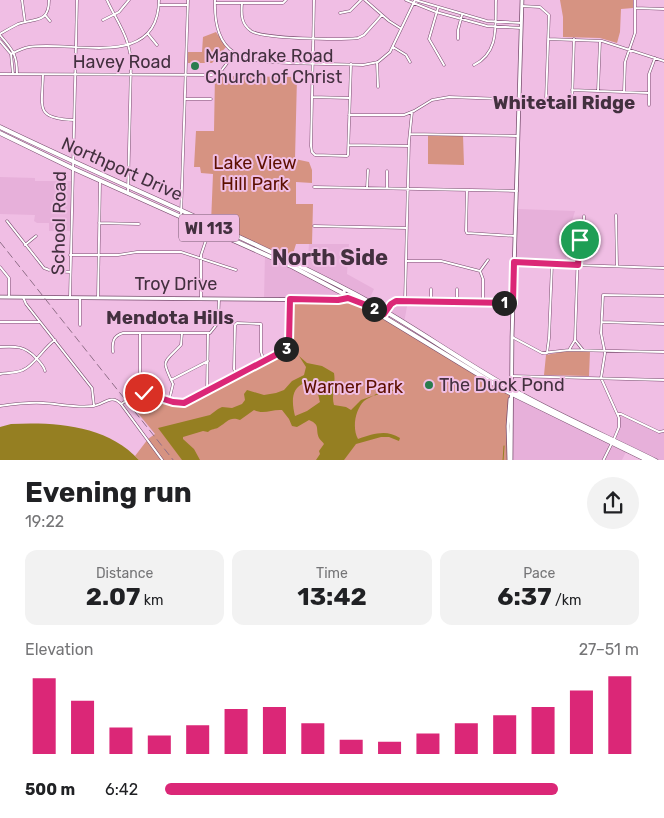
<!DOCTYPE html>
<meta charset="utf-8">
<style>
:root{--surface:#fff;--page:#f2f2f2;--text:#202124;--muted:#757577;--accent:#db2777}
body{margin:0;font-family:Rubik,sans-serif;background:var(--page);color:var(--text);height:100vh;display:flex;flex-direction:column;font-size:19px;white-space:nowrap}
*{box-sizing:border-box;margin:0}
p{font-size:16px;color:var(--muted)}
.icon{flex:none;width:28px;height:28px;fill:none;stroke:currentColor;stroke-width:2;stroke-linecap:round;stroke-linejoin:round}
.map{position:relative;height:460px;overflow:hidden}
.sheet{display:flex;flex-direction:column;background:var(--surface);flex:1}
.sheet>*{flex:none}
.pin{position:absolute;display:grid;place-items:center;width:42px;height:42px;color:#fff;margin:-21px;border:2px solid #fff;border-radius:50%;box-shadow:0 1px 5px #0007}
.km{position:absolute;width:25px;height:25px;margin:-12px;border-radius:50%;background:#222;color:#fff;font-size:14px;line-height:25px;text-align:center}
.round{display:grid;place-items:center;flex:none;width:52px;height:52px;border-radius:26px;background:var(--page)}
.summary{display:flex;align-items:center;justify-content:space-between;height:85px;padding:0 25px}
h1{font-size:28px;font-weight:700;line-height:38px}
.stats{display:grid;grid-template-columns:repeat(3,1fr);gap:8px;height:85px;padding:5px 25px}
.stats div{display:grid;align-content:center;border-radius:12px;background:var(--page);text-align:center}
.stats b{font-size:25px;font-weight:700}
.stats small{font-size:14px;font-weight:400}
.stats p{font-size:14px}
.chart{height:140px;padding:10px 25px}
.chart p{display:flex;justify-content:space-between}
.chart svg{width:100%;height:90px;margin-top:5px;stroke:var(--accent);stroke-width:6}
ul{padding:0 25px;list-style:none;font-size:16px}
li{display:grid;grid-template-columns:80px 60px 1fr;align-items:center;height:38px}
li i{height:12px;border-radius:6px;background:var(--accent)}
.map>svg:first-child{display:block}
.built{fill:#e7b0da}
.green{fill:#d69382}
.water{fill:#957f22;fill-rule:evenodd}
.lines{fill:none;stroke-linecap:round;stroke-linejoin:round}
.stream{stroke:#957f22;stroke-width:1}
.street-casing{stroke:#784d6e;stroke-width:3}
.secondary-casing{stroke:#784d6e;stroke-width:4.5}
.primary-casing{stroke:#784d6e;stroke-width:5}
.street{stroke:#fff;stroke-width:2}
.secondary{stroke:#fff;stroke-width:3}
.primary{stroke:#fff;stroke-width:4}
.rail{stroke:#906f88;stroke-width:1;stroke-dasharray:8 4;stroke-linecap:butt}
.route-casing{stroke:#fff;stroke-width:10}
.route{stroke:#db2777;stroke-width:6}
.poi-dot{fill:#2a7c4e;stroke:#f0bee4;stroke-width:2}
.labels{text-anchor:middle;stroke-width:4;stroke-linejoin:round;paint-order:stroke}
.shield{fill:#f0bee4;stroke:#775b70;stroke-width:1}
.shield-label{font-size:16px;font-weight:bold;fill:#43303f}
.poi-label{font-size:18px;fill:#43303f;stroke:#f0bee4;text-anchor:start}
.street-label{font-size:18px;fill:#43303f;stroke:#f0bee4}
.park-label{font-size:18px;fill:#5d1000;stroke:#f0bee4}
.neighbourhood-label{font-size:19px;font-weight:bold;fill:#43303f;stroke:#f0bee4}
.district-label{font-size:22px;font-weight:bold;fill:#43303f;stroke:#f0bee4}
</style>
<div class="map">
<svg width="664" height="461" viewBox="0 0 664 461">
<rect width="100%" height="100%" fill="#f0bee4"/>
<path class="built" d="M0 177 35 178V181H72L71 231H49V223H37L34 221 35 215 0 214Z
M518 209 575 211 566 241V264L515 262Z
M309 244H349L347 274 374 289 368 302 307 270Z
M265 254 344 293 339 299H264Z
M396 301H408L404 323 386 312 389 305Z
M516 397 608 443 609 446 602 460 512 461 513 400Z
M617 414H621L659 432 664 431V460H656L614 440 619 427Z
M612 446 626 452 622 460 605 461Z"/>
<path class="green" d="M560 0H633V8L621 9 620 32 617 43 600 38 563 37V17Z
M216 32 226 47 212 63H188V52H202L203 37Z
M221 71 228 76 297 77 295 159 309 162 312 170V183L296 182V204H313L312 244H296L291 260 211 223 213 174 201 173 200 167H194L196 131H214L215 74Z
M428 134 463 135 464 165 428 164Z
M349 300 389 321 509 395 508 460H139L135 456 148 439 155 434 128 401 141 395 178 404 189 403 286 351 290 346 291 301 341 302Z
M567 351H590L589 376 544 375 546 355Z"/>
<path class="water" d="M299 356 307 363 322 366 334 373C336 384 331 395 334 405L346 407 351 410 361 400 375 395C371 397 368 398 364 401 355 410 352 428 358 439 373 434 386 429 400 438L399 441 389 437H381L356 444 344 460H316L320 454 319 451 324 444C323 442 320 440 319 438 315 429 321 425 309 420L297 427 292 426 289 419 282 410C272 409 264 415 254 410L240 420C230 416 227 422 219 427 215 430 212 428 208 432L203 431 183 437V439L194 449 200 460H182L158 428 210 415 218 409 222 407 232 408 242 404 245 400 244 394 247 390 264 395 276 393 284 390 292 381 304 375 306 367ZM305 383C317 384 318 394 320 402L307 411 295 416C292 403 290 388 305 383Z
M11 424C56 422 107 425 139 460H0V427Z"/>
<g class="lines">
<path class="stream" d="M384 392 394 390 400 391
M375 395 378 394
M503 461 504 446"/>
<g class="street-casing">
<path id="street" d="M22 0 25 22
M107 0C117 22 130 37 131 63L128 192
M215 0C213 56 241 61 289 63 314 64 338 64 363 65L378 62 390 52 415 0
M314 0 311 146 312 152 315 155 347 156 348 155 351 64
M365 0 389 21 400 28
M406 0 436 12 487 26 521 28
M415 0 487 21 521 23
M215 3H283L286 0
M242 3C241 14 241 24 251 31 263 39 341 40 358 38L364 35 382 15
M159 5H187
M522 6 540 7 549 15 546 100
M438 8 429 39 444 65
M635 8 664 9
M340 13 350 11 361 0
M45 15 50 21
M103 20 119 12 129 0
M0 34C5 31 12 27 18 24 34 18 49 24 49 0
M148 34 157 45
M0 35C12 50 17 53 17 74
M458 39V30L462 15
M548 39 602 41 664 61
M0 41 11 54 13 74
M393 47 406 55 410 62
M11 54C17 51 23 48 29 47 74 40 158 71 159 0
M377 62 378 87
M474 65C500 52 495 25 496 0
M0 74 212 75 221 71 235 53
M43 75C42 108 35 119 74 120
M572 90 649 93
M598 91 600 41
M624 92 625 62 635 33V0
M312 97 349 98
M185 99H211
M572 102 574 39
M649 105V74L655 58
M349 115H404L414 111 432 100 449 97 528 100
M410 134 517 136
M349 145 409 146
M314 187 517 191
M367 188 368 170
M387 188V171
M467 190 466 231 467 233 515 236
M616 215 617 266
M181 216 188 0
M7 221 44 268 52 271 70 272
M99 223 139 224
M314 226 407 228
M25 245 36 236
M70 255H118L137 252H181L236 270
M406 261H441L480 271
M514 263 664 268
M0 267 9 278V297
M480 271 483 279V302
M480 271 488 260
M457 289V302
M23 297 26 304 92 388 94 406
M70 297 77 0
M98 297 100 182
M80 298V325
M201 298V255L205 243 214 225
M405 301 409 141 412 112
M431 301V289
M383 316 389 305 396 301 513 303
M0 322H40
M602 322 664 324
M140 334V392
M512 337 542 353 569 350 664 352
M575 340 583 350
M0 347C16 346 25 346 36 358 40 362 44 366 45 371
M569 350 575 340 578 248 584 229V216
M113 352C112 342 113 336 123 333H210L218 323 219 300
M547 353 549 338 552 264
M0 374C7 373 17 373 23 370 35 365 43 348 55 340
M237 375 234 369 235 325 237 323 261 324V352L264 361
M512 376 664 380
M171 380 208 361
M207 391 208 333
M169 401 173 384C161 359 163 364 181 345L182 333
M121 404 140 392 173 402 184 403 285 350 289 343V301
M0 406C14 404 29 402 43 403 60 404 76 408 93 406 104 405 111 393 121 404L163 461
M618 414H621L659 432 664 431
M614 439 619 427V418L601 378 605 353 601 333 603 295 664 296
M603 461 612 443"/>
</g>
<g class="secondary-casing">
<path id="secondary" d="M0 297 337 300 342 298 345 289
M509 461 508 426 510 399
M511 461 512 337 522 0"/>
</g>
<g class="primary-casing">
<path id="primary" d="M0 127C118 184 239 233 355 294 411 324 462 362 517 392 562 417 610 438 656 461
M0 133 72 168 293 267 361 303 504 390 649 461
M337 300 350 298"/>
</g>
<use href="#street" class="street"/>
<use href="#secondary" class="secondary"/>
<use href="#primary" class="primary"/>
<path class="rail" d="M0 242 174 461"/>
</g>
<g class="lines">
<g class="route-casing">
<path id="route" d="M144 393 173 402 184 403 285 350 289 343 290 299 338 300 348 298 374 308 384 314 391 304 396 301 513 303 514 262 578 265 580 240"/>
</g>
<use href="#route" class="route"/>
</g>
<g class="poi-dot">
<circle cx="195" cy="66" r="5"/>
<circle cx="429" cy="385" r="5"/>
</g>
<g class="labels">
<rect class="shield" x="179" y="214.5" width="60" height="27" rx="4"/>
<g class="shield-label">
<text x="209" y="234">WI 113</text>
</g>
<g class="poi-label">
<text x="205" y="62">Mandrake Road<tspan x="205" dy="21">Church of Christ</tspan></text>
<text x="439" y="391">The Duck Pond</text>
</g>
<g class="street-label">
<text x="122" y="68">Havey Road</text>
<text transform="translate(122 169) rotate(24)" y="6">Northport Drive</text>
<text transform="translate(59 223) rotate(-89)" y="6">School Road</text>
<text x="176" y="290">Troy Drive</text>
</g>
<g class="park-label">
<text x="255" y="169">Lake View<tspan x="255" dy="21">Hill Park</tspan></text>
<text x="353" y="393">Warner Park</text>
</g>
<g class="neighbourhood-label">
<text x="564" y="109">Whitetail Ridge</text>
<text x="170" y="324">Mendota Hills</text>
</g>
<g class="district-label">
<text x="330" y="265">North Side</text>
</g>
</g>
</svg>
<div class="pin" style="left:580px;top:240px;background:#1e9e55"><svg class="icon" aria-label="arrive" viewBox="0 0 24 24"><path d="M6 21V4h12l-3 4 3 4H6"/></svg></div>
<div class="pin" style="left:144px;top:393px;background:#d93025"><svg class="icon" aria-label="check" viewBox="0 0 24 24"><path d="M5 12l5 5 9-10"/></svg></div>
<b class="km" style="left:504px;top:303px">1</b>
<b class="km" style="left:374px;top:309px">2</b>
<b class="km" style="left:286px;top:349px">3</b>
</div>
<section class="sheet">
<div class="summary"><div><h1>Evening run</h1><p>19:22</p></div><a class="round"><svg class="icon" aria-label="share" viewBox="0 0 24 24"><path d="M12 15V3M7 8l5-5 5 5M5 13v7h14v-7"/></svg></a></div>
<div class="stats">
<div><p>Distance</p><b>2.07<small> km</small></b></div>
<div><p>Time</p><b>13:42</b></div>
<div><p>Pace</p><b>6:37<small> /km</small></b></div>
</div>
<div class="chart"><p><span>Elevation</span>27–51 m</p>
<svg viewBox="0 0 160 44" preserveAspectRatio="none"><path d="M5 44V7M15 44V18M25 44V31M35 44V35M45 44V30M55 44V22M65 44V21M75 44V29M85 44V37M95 44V38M105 44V34M115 44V29M125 44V25M135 44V21M145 44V13M155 44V6"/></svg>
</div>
<ul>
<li><b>500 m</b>6:42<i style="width:83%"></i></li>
</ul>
</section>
